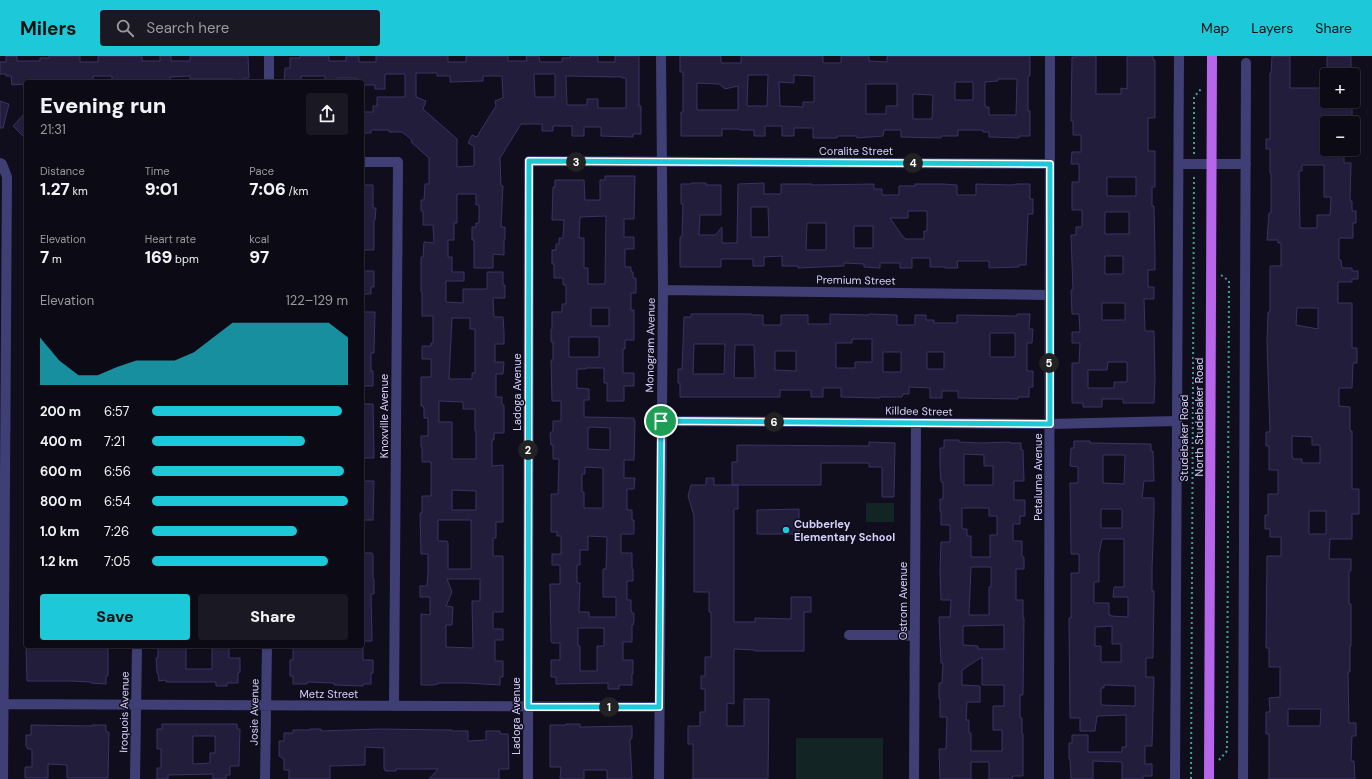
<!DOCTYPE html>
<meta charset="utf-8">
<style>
:root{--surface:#0c0a15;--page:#1a1822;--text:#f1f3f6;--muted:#9a9aa0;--line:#2c2b34;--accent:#1dc8d8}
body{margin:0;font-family:"DM Sans",sans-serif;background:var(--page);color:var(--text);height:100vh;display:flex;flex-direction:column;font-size:15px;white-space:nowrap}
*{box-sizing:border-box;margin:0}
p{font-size:13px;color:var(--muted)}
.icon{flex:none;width:22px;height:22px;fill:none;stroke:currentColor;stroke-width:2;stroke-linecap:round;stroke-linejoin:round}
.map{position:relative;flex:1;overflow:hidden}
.side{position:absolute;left:24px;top:24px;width:340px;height:568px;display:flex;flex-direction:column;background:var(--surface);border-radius:4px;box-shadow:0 1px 3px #0004,0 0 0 1px var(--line)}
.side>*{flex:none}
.tools{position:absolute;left:1320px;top:12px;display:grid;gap:8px}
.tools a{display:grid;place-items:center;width:40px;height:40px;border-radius:4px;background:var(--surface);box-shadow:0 1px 3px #0004,0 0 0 1px var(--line);font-size:20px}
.pin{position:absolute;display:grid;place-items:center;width:34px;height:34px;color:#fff;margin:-17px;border:2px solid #fff;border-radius:50%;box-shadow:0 1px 4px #0007}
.km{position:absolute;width:20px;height:20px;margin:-10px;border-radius:50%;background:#222;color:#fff;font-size:11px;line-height:20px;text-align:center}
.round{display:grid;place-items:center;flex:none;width:42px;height:42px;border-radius:4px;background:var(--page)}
.head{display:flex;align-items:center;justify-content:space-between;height:68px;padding:0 16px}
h1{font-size:22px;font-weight:800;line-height:30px}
.stats{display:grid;grid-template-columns:repeat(3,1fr);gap:6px;height:68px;padding:4px 16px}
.stats div{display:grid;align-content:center}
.stats b{font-size:17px;font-weight:800}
.stats small{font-size:11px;font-weight:400}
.stats p{font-size:11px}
.chart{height:112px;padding:8px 16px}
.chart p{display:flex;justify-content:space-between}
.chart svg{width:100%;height:72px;margin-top:4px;fill:var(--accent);opacity:.7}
.primary-button{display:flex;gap:8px;margin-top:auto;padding:8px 16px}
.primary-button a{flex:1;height:46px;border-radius:4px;background:var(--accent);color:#111;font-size:16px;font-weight:800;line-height:46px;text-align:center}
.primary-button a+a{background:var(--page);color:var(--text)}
ul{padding:0 16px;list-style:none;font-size:13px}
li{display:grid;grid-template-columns:64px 48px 1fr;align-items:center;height:30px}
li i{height:10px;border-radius:5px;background:var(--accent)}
header{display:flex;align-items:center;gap:24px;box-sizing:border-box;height:56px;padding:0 20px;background:var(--accent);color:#111}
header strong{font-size:19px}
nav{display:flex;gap:22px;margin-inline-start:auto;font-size:14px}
.search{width:280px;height:36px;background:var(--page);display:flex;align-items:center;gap:10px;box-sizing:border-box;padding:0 14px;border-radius:4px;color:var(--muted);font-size:15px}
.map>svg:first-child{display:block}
.green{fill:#122524}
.building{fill:#221d3b;stroke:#3b3264;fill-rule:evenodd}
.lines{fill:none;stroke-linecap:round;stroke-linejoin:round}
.path{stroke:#3ca099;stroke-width:2;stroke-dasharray:2 3;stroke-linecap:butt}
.minor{stroke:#403f75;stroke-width:10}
.major{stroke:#b765eb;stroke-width:10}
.route-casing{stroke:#fff;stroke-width:8}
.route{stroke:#1dc8d8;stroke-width:5}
.poi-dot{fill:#1dc8d8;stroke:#100e1c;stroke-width:1.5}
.labels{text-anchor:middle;stroke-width:3;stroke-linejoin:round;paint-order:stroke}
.street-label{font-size:11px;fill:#d4d0f9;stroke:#100e1c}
.poi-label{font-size:11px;font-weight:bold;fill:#d4d0f9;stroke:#100e1c;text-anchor:start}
</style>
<header>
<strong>Milers</strong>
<div class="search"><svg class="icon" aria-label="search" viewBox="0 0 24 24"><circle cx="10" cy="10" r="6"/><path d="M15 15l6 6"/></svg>Search here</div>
<nav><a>Map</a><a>Layers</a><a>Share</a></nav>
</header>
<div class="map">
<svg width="1372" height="723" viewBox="0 0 1372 723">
<rect width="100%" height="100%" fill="#100e1c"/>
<path class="green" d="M866 447H894V466H866Z
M796 682H883V723H796Z"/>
<path class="building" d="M6 0H17V5H40V2H49V0H80V6H98V0H142V5H160V0H171V5H190V0H248L249 22H244V26H233V23H190V20L170 21V26L139 24V26H112V20H93V26L46 24V26H26V28L12 29 11 20H6V18H0V6H6Z
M300 0H329V5H346V0H359V6H376V0H448V6H466V0H508V5H527L526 0H539L540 6H562V2H570V0H598V6H615V0H639V50H641V78H633V81L601 80V71H584V80H572V70H553V75H542V68H521L500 102 501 130H503L501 171H505V184H504V199L493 198V212H474V184H472V171H476V167H479V149H476V138H457V167H454V184H448V201H452V216H464V225H446V246L463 247V233H487V216H503V229H505V242H493L494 261H503L504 276V288H495V306H504L503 318H496V341H502V349H504V377H494V384H492V410L503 409V466H496V482H493V500H503V556H493V573H503V584H495V605H503V621H500V629L467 627H438V628L433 629H421V558L430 559V541H420V530H427L428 516V498H421L420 457H422V440H431V406H422V391H421V380H428V362H424V353L423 350H421V321H431V303H422V290H431V287H433V260H422V236H421V201H423L424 186 434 187 433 169H423V155H421V144H424L425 128H429V102L411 86 412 84 402 76H389V74H371V77H362V56H373V50H377V41H405V18H385V33H375V29H362V26H356V22H337V24H325V20H301V26H284L285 12H290V2H300ZM416 17H437V20H450V26L483 25V20H502L503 42 495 45 496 50 481 74 477 81 472 79 468 87 474 90V110L457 111V83L423 53 426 45 416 41ZM534 18H555V41H535ZM566 20 622 21V22H626V52H598V43H587V49H567ZM452 262H470V273H475V317H472V323H449ZM439 345 463 346V353H475V375H476V403H452V366H439ZM452 434 476 435V454H452ZM438 464H471V513H448V487L447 485H438ZM447 523H480V545H472L473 592 446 591V569H452L453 551 446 550 452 536Z
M680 0H721V7H741V0H823V7H841V0H869V5L887 6V0H1030V20H1028V55H1030V80H1019V82L989 81V76H983V74H958V80H941V82L901 81V74H884L883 80 857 82V80H837V82H813V72H794V80H782V70H765V80H754V74H740L739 73H722V80H681V56H683V16H680ZM748 19H768L767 50H747ZM794 19 814 20V46H803V51L780 50 779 26 794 27ZM998 23H1017L1016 59H989V51H985V26L998 25ZM955 26H973V44H955ZM697 27 719 28 725 33 738 30V54H697ZM866 28H897V50H886V58H866ZM913 38 933 39 932 63H913Z
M1076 0H1096V38H1121V32L1127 33V0H1153V4H1155V62H1148V95H1155V131H1152V150H1154L1155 197V214H1148V231H1154V243H1144L1145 275H1154L1155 322 1154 347H1123V343H1102V351H1083V347H1072V307H1079L1080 287H1072V276H1080L1079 258H1072L1071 234H1073L1071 179H1076V171H1082V154H1072V126H1079V108H1071L1072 96H1081V79H1073V65H1071L1072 1H1076ZM1107 121H1136V140H1107ZM1105 156H1129V178H1105ZM1105 200H1123V218H1105ZM1102 247H1125V264H1102ZM1108 306H1127V326H1114V332H1088V314H1107Z
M1272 0H1290V32H1327V45H1352V64H1323V66L1321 67 1322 95 1344 96V107H1351L1350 145H1352V155H1356V167H1353V182H1339V204H1341L1342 212H1352V215H1358V223H1352V226H1338V247H1352V292H1357V307H1353L1352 332H1339V350L1350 351V375H1352V433H1359V458H1352V483H1330L1329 503H1351V515H1349V548H1351V590H1350V616H1348L1349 667H1356V680H1352L1351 705H1354L1355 723H1269V678H1266V656H1270L1269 642 1280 641V611H1269V592H1266L1267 500H1281V481H1270V473H1265V459H1268V438H1278V414H1269V390H1266V376H1270L1267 287 1268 256H1270V210H1281V187H1278V184H1267L1269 157H1271V117H1270V93H1266V83H1270V17H1271ZM1302 109H1324V141H1331L1330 159H1317V172H1300L1299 115H1302ZM1297 252H1318V273L1296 269ZM1292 380 1312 381V389H1320V407H1302V403H1293V401H1292ZM1309 455H1326V478H1309ZM1288 653H1321L1320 670H1288Z
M1327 0H1351V19H1327Z
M0 45 9 48 3 72H0Z
M26 56V83L13 70Z
M605 120H635L634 163H624V181H634V193H625V211H631V216H633V222H636V237H631V254H634V284H625V293H623V317H634V330H624V345H607V327H604V312H586V313H577V332L589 333V344H584V361L634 362V365H635L634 404H624V422H635L634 433H627V454H632V464H634V478H621V497H632V513H633V525H627V544H631V553L632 557H634V565L633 569H632V586H623V604H633V618H632V629H619V633H608V627L556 628V621H551V604H560V587H552L551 585 550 528H560V509H552V498H561V480H557V476H551V438H558L559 403H553V389H551L550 377 553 375V365H561V345H552L551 304H553V286H551V273H552V256H562V248H566V229H563V222H554V208H552V194H556V188H559V182H563L564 164H552L553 131H555V124H584L585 144H600V124H605ZM606 160 605 228H588V212H584V182H579L580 161ZM591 252H609V270H591ZM569 281H599V301H569ZM590 371 610 372V394L588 393V372H590ZM585 411 603 412V452H584V436H582V418H585ZM588 480 607 481 606 513H603V541H616V561H589V556H579L580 527H577V509H580V494H588ZM578 572H604V590H597V615H580V590H578Z
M691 127H706V129H721V159H700L699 179H715L722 171V187H737L738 128 764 127V138H781V128H812V129L874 128V133H882V139H899V130H915V128H943L957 129V139H976V128L1011 129 1017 128H1030V143H1033V158H1028L1026 209H1019V211L989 212V205H957L958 212H945V211H930V202H912V212H900V207H880V212L864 211V208L844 207V210L798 212V210H782V200L764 201V210H753V203H721V211H680V181H682L683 148H681V128H691ZM751 151H768L769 181H751ZM908 155H927V175H924V183H906L903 181 890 162H908ZM807 167H826V194H806ZM854 170H873V192H854Z
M362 129H373V152H376L375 164H374V194H362Z
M362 215H374V231H371V238H362Z
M362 256H375L374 297H371V315H373V330H362Z
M691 258H752V259H763V269H781V259H808V268H830V258L869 259V258L897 259V269H915V259H926V264H934V267H957V259H961L1017 260V258H1030L1029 273H1033L1032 287H1027V315H1033V331H1029V341H1018V343L958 342V335H942V342H930V332L909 331V338H903L902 341H880V342L841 341V332H823V341H811V334H780V341H680V327H678V313H682L684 261H691ZM990 277H1015V301H990ZM852 283H872V306H855V312H836V287H852ZM694 288H725L724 318H693ZM735 289H754L755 322H734ZM775 295H796V315L775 314ZM883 296H901V316H883ZM927 296H944V313H927Z
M362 348H373L374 402H362Z
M944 384H959V386L980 387 1010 386V387H1021V394H1023L1024 425H1014V444H1025V460H1020V468H1013V485H1022V501H1024V513H1016V544H1023V562H1024L1023 639H1020V662H1022V678H1023V720H1013L1012 723H989V706H971V723H940L939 693H946L947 661H940V643H939V627H942L943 607H941L939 561H950L951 544H941L940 513 941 486H950V469H941V455H940V443H943V426H941L940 410V392H944ZM964 398 984 399V410H993V429H964ZM962 452H989V460H997V479H990V501H971V480H967V473H962ZM971 511H991V531H989V559H969ZM1004 569V593H978V590L963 589V570ZM982 601V629H1004V650H993V674H1002V695H971V677H969V664H966L967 646H980V630L962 629V614Z
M1074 385H1090V387L1151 388V395H1153L1154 425H1144L1142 442H1154V457L1152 513V535H1154L1153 602H1146V621H1154L1152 690H1145V708H1152V720H1143V723H1122V706L1093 705V723H1071L1070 703H1069V687H1072V679H1088V696H1122V691H1126V659L1097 660 1095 675H1080V662H1070L1069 562H1071V517H1079V498H1071L1070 427H1078V411L1070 410 1071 392H1074ZM1103 399H1125L1124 428 1103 427ZM1101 453H1122V472H1101ZM1102 483H1124V531H1114L1113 541H1128V561L1111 560V559H1109V547H1094V526H1099V498ZM1112 570V588H1121V606H1101V590H1095V571ZM1104 629 1135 630V650L1101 649V632H1104Z
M869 386 895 387 894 441H882V411H869V407H821V429H732V406H737V389L869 390Z
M706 422H714V429H738V453H734V566H755V562L791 563V541H811V556H804V595H755V594L734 593V648L727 647V670H744V643H769L768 723H693V688H688V670H700V656H705V633H701V620H705V601H711V556H709V536H694V460L688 440 691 429H706Z
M362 425H374L373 464H362Z
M799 453V478H757V454Z
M362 497H372L373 499V523H374V538H371L372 585H362Z
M26 590H108V620H106V628L91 627V626L70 625H27Z
M158 590H186V613H212V590H229V602H240V616L238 617V627H227V630H216V626H166V624L159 625 158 617H157L156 602H158Z
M293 590H363V604H373V617H371V628H363V630L334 629V627L307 626V628H293V620H290V604H293Z
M162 668H237V673H240L239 710H230V719H226V723H213V718L168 719V723H157V712H161V693H157V673H162ZM193 680H215V697H210V707L193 708Z
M566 668H580V671L632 670V682H631L630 685 632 723H607V714H584V723H560L561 711H550V669H566Z
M31 669 92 670V669H106V676H109L108 722H67V709L48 708V722H25V711H32V693H28L26 690V679H31Z
M310 673H321V675L379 673 445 674H452V675H468V685L486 684V675H500V678H508L509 713H499V723H429L438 713H396V715H385V713H384V692L365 691V709L330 710V723H289V714H284V703L279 700V685H284V677H293V674H310Z"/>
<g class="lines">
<path class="path" d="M1194 98V41L1201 33
M1219 704 1227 695 1229 225 1221 219
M1191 723 1194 118"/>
<path class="minor" d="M269 0V26
M362 106H398L394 650
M0 107 2 108 7 121 3 723
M1179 108H1246
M663 234 1049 239
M661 365 1050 368 1177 365
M849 579H900L915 580
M0 648 659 651
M135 723 137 590
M265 723 267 590
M528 723 529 105 1050 108
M659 723 663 234 661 0
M914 723 916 367
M1049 723 1050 0
M1175 723 1179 0
M1243 723 1246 7"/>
<path class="major" d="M1209 723 1212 0"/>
</g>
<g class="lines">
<g class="route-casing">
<path id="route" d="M529 105 1050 108V368L661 365 659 651H528Z"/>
</g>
<use href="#route" class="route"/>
</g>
<circle class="poi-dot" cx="786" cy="474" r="4"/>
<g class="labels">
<g class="street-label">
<text x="856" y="99">Coralite Street</text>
<text transform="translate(856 224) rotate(1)" y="4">Premium Street</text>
<text transform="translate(650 289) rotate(-89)" y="4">Monogram Avenue</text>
<text transform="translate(517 336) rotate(-90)" y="4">Ladoga Avenue</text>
<text transform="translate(919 355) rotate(1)" y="4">Killdee Street</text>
<text transform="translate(384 360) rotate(-90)" y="4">Knoxville Avenue</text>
<text transform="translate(1199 361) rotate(-90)" y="4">North Studebaker Road</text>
<text transform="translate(1184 382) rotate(-90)" y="4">Studebaker Road</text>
<text transform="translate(1038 421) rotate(-90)" y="4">Petaluma Avenue</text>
<text transform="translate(903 545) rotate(-90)" y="4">Ostrom Avenue</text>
<text x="329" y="642">Metz Street</text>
<text transform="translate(124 656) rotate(-89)" y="4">Iroquois Avenue</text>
<text transform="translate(254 656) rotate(-89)" y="4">Josie Avenue</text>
<text transform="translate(516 660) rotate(-90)" y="4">Ladoga Avenue</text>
</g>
<g class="poi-label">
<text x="794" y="472">Cubberley<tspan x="794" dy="13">Elementary School</tspan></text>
</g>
</g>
</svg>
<div class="tools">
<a>+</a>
<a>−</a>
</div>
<div class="pin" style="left:661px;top:365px;background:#1e9e55"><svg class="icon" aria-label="arrive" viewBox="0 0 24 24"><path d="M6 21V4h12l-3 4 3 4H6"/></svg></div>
<b class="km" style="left:609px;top:651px">1</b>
<b class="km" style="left:528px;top:394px">2</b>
<b class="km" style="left:576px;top:106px">3</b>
<b class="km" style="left:913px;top:107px">4</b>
<b class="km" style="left:1049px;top:307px">5</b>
<b class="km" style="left:774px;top:366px">6</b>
<section class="side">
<div class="head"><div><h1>Evening run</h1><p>21:31</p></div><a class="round"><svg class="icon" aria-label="share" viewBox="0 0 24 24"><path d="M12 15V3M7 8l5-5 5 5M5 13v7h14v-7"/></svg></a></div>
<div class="stats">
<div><p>Distance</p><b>1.27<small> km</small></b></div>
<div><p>Time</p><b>9:01</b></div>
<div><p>Pace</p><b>7:06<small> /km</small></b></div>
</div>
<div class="stats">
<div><p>Elevation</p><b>7<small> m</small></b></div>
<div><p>Heart rate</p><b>169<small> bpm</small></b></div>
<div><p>kcal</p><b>97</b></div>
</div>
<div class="chart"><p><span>Elevation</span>122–129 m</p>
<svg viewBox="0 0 160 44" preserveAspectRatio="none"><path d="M0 44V15L10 29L20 38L30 38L40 33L50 29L60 29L70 29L80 24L90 15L100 6L110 6L120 6L130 6L140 6L150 6L160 15V44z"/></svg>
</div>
<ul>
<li><b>200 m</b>6:57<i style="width:97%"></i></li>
<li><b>400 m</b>7:21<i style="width:78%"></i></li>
<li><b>600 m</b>6:56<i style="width:98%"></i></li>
<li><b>800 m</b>6:54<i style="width:100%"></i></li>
<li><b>1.0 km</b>7:26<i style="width:74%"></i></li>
<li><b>1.2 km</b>7:05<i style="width:90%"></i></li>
</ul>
<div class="primary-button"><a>Save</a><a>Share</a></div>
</section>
</div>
